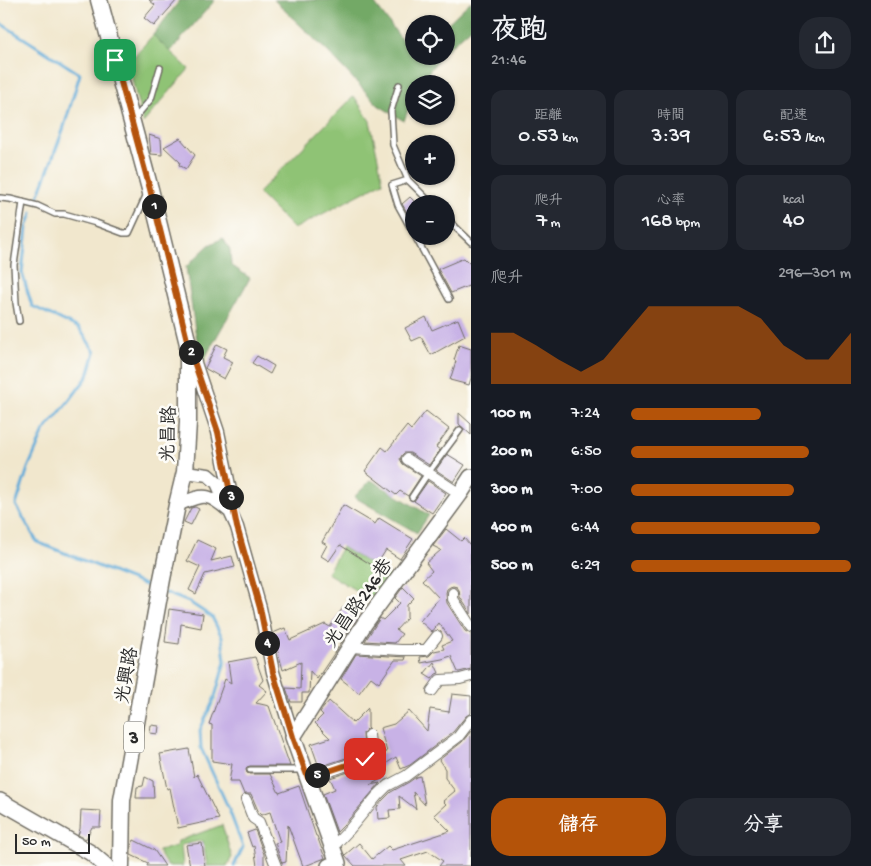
<!DOCTYPE html>
<html lang="zh-TW">
<meta charset="utf-8">
<style>
:root{--surface:#171b24;--page:#242831;--text:#f1f3f6;--muted:#9ea1a6;--accent:#b45309}
body{margin:0;font-family:"Gochi Hand","LXGW WenKai TC",sans-serif;background:var(--page);color:var(--text);height:100vh;display:flex;flex-direction:column;font-size:19px;white-space:nowrap}
*{box-sizing:border-box;margin:0}
p{font-size:16px;color:var(--muted)}
.icon{flex:none;width:28px;height:28px;fill:none;stroke:currentColor;stroke-width:2;stroke-linecap:round;stroke-linejoin:round}
.map{position:relative;flex:1;overflow:hidden}
.sheet{display:flex;flex-direction:column;background:var(--surface);width:400px}
.sheet>*{flex:none}
.controls{position:absolute;left:405px;top:15px;display:grid;gap:10px}
.controls a{display:grid;place-items:center;width:50px;height:50px;border-radius:50%;background:var(--surface);box-shadow:0 1px 4px #0004;font-size:25px}
.scale{position:absolute;left:15px;bottom:12px;width:75px;box-sizing:border-box;padding-left:5px;border:2px solid #2b2b2b;border-top:0;font-size:14px;line-height:18px;white-space:nowrap;color:#2b2b2b;-webkit-text-stroke:4px #fdfcf7;paint-order:stroke}
.pin{position:absolute;display:grid;place-items:center;width:42px;height:42px;color:#fff;margin:-21px;border-radius:10px;box-shadow:0 2px 8px #0006}
.km{position:absolute;width:25px;height:25px;margin:-12px;border-radius:50%;background:#222;color:#fff;font-size:14px;line-height:25px;text-align:center}
.round{display:grid;place-items:center;flex:none;width:52px;height:52px;border-radius:20px;background:var(--page)}
.summary{display:flex;align-items:center;justify-content:space-between;height:85px;padding:0 20px}
h1{font-size:28px;font-weight:600;line-height:38px}
.figures{display:grid;grid-template-columns:repeat(3,1fr);gap:8px;height:85px;padding:5px 20px}
.figures div{display:grid;align-content:center;border-radius:12px;background:var(--page);text-align:center}
.figures b{font-size:21px;font-weight:600}
.figures small{font-size:14px;font-weight:400}
.figures p{font-size:14px}
.chart{height:140px;padding:10px 20px}
.chart p{display:flex;justify-content:space-between}
.chart svg{width:100%;height:90px;margin-top:5px;fill:var(--accent);opacity:.7}
.cta{display:flex;gap:10px;margin-top:auto;padding:10px 20px}
.cta a{flex:1;height:58px;border-radius:20px;background:var(--accent);color:#fff;font-size:20px;font-weight:600;line-height:58px;text-align:center}
.cta a+a{background:var(--page);color:var(--text)}
ul{padding:0 20px;list-style:none;font-size:16px}
li{display:grid;grid-template-columns:80px 60px 1fr;align-items:center;height:38px}
li i{height:12px;border-radius:6px;background:var(--accent)}
main{display:flex;flex:1;min-height:0}
.map>svg:first-child{display:block}
.green{fill:#8fc374;stroke:#5d7750}
.forest{fill:#73a966;stroke:#4f6a48}
.lines{fill:none;stroke-linecap:round;stroke-linejoin:round}
.stream{stroke:#60abd8;stroke-width:3}
.building{fill:#c8b2e6}
.service-casing{stroke:#706d64;stroke-width:8}
.minor-casing{stroke:#706d64;stroke-width:12}
.tertiary-casing{stroke:#706d64;stroke-width:15}
.secondary-casing{stroke:#706d64;stroke-width:18}
.primary-casing{stroke:#706d64;stroke-width:19}
.service{stroke:#fff;stroke-width:5}
.minor{stroke:#fff;stroke-width:10}
.tertiary{stroke:#fff;stroke-width:12}
.secondary{stroke:#fff;stroke-width:15}
.primary{stroke:#fff;stroke-width:16}
.route-casing{stroke:#fff;stroke-width:10}
.route{stroke:#b45309;stroke-width:6}
.labels{text-anchor:middle;stroke-width:5;stroke-linejoin:round;paint-order:stroke}
.shield{fill:#fdfcf7;stroke:#6a6a68;stroke-width:1}
.shield-label{font-size:18px;font-weight:bold;fill:#2b2b2b}
.street-label{font-size:19px;fill:#2b2b2b;stroke:#fdfcf7}
</style>
<main>
<div class="map">
<svg width="471" height="866" viewBox="0 0 471 866">
<rect width="100%" height="100%" fill="#fdfcf7"/>
<filter id="ink" filterUnits="userSpaceOnUse"><feTurbulence type="fractalNoise" baseFrequency=".02" numOctaves="2"/><feDisplacementMap in="SourceGraphic" scale="10" xChannelSelector="R" yChannelSelector="G"/><feConvolveMatrix kernelMatrix="1 2 1 2 8 2 1 2 1" color-interpolation-filters="sRGB"/></filter>
<filter id="wash" filterUnits="userSpaceOnUse"><feTurbulence type="fractalNoise" baseFrequency=".0096" numOctaves="4" result="noise"/><feDisplacementMap in="SourceGraphic" scale="20" xChannelSelector="R" yChannelSelector="G"/><feGaussianBlur stdDeviation="1.12" result="paint"/><feColorMatrix in="noise" values="0 0 0 0 0 0 0 0 0 0 0 0 0 0 0 0 0 1.4 0 .05"/><feComposite in="paint" operator="in"/></filter>
<g filter="url(#wash)">
<rect width="100%" height="100%" fill="#f1e7cd"/>
<path class="green" d="M153 35 189 69 143 123 128 63Z
M354 96 370 121 383 182 294 229 258 193Z
M342 547 390 576 375 602 327 573Z
M222 825 232 857 227 866H207L203 841H200L181 845 183 866H167L158 851 176 846 178 841Z"/>
<path class="forest" d="M180 0H215L170 52 153 35Z
M274 0H372L414 56H441L419 84H414V93L404 121 378 105 329 53Z
M471 1V28L446 50V25Z
M223 238 230 250 231 265 250 278 202 363 195 330 186 267 209 245Z
M371 480 429 515 417 533 354 497Z"/>
<g class="lines">
<path class="stream" d="M0 23 80 74 63 130 38 197
M32 213 27 227 22 273 32 306 79 328 95 352 88 376 69 401 44 431 28 468 16 505 37 542 155 589
M166 593 189 602 212 617 222 637 225 661 215 697 200 730 201 748 228 807 243 847 234 866"/>
</g>
<g id="blocks">
<path class="building" d="M149 0H177L154 26 144 18 155 5Z
M149 135 161 139 162 155 151 154Z
M180 138 195 155 186 169 179 165 180 162 164 147Z
M410 197 414 201V224L402 204Z
M464 258 471 265V285L451 293 438 269Z
M426 317 432 330 458 319 465 336 431 355 421 337 412 341 405 328Z
M217 344 227 349 223 357 233 362 224 379 206 369 205 368Z
M459 345 471 349V378L469 385 450 380 456 361 454 360Z
M257 356 274 366 270 374 252 363Z
M426 411 449 429 436 447 440 450 429 465 410 453H404L402 455 400 459 403 464 421 476 408 496 400 491 396 495 365 471 382 447 387 451 407 426 411 430Z
M459 413 471 424V435L459 424Z
M447 454 465 465 454 482 436 470Z
M428 481 446 493 432 513 414 501Z
M343 505 375 524 379 518 413 539 400 559 386 550 375 567 340 545 329 561 321 556 327 545 322 542Z
M195 507 199 509 191 525 184 522 191 508Z
M446 529 461 541 464 538 471 546V614L460 597 459 590 457 587 453 586 450 587 447 589 446 593 447 603 465 631 471 634V669L459 672H458L451 656 442 659 421 663 420 657 429 656 434 651 444 649 442 645 452 641 439 623 432 632 420 621 439 598 422 580 432 571 426 563 441 550 433 546Z
M197 540 216 549 211 561 232 556 235 567 205 574 196 594 189 590 200 567 187 561Z
M403 587 414 598 407 605V618L396 630 402 634 395 643 365 641 380 618 383 620 400 603 395 598Z
M344 606 359 616 317 679 310 671 309 693H302V702H291L286 688 300 689 301 662 283 670 273 633 285 628 290 640 325 624 330 627Z
M169 609 203 614 201 628 181 624 179 644 165 642Z
M356 654 406 657 405 660H395L379 683 371 677 359 693 341 679Z
M255 657 263 680 259 685 267 691 256 703 269 706 290 766H250L247 767 246 770 247 773 250 774H270L279 793 299 786 316 836H317L325 858 305 866H303L288 825 286 862 282 863 275 843 280 842 270 812 261 815 259 813 251 794H244L239 782H229L232 764 212 761V725L209 724 225 679 231 683 228 662Z
M434 662 439 673 436 674 432 679 424 674Z
M452 694 471 696V713L466 716 453 732 410 765 401 769 396 757 375 771 383 778 370 785 380 783 344 825 337 832 323 794 335 789 330 778 367 766 370 763 378 754 387 752 380 728 394 724 409 711 427 731 430 709 449 712Z
M329 701 353 723 368 708V728L363 733 364 750 361 753 319 767 311 744 330 738 315 723 323 715 320 712Z
M151 725 159 726 158 734 150 733Z
M471 731V866H439L443 861 428 851 401 860 406 866H355L345 855 359 843 372 859 388 846 392 850 450 831 434 815 446 804 443 801 455 791 445 778V769L439 760 462 742Z
M189 749 194 777 197 774 219 819 178 828 170 788 167 789 160 754Z
M420 776 425 805 413 792 416 809 399 796 400 809 389 810 390 818 378 819 377 807 382 801 391 792 409 782 416 777Z
M145 777 153 781 154 798H136L137 787 143 786Z
M81 810 101 811 100 827H92L86 839 78 835 80 829Z
M255 830 264 854V866H257L254 846 252 847 247 833Z
M134 840 154 850 165 866H147L148 863 131 855V846Z
M202 843 205 866H190L186 845Z"/>
</g>
</g>
<g filter="url(#ink)">
<use href="#blocks" fill-opacity="0" stroke="#706d64" stroke-width="1"/>
<g class="lines">
<g class="service-casing">
<path id="service" d="M399 85 391 111 393 145 408 180 432 204
M134 119 151 99 160 68
M408 180 392 185 398 205 414 234
M0 198 10 199 38 206 55 214H64L96 223 123 233H129L146 196
M446 218 471 242
M415 236 449 299
M19 321 16 303 14 265 23 202
M412 497 428 473 460 430
M250 770H302"/>
</g>
<g class="minor-casing">
<path id="minor" d="M407 459 460 494
M453 593V599L471 627
M350 647 401 650H426L437 636
M432 691 440 680 460 679 471 676
M308 778 365 759 371 752 369 735
M246 800 253 818 259 822 276 866
M333 847 349 830 377 796 387 786 406 776 458 737 471 720"/>
</g>
<g class="tertiary-casing">
<path id="tertiary" d="M191 351 218 432 233 505
M185 472 208 475 217 483 237 527 260 608 273 672 293 737
M177 505C203 495 206 491 229 511"/>
</g>
<g class="secondary-casing">
<path id="secondary" d="M0 801 91 853 106 866
M329 866 338 863 293 737 365 623 460 494 471 477"/>
</g>
<g class="primary-casing">
<path id="primary" d="M99 0 150 189 188 344V422L185 472 177 505 162 579 122 800 121 866"/>
</g>
<use href="#service" class="service"/>
<use href="#minor" class="minor"/>
<use href="#tertiary" class="tertiary"/>
<use href="#secondary" class="secondary"/>
<use href="#primary" class="primary"/>
</g>
</g>
<g class="lines" filter="url(#ink)">
<g class="route-casing">
<path id="route" d="M115 60 150 189 188 344 218 432 237 527 260 608 273 672 293 737 308 778 365 759"/>
</g>
<use href="#route" class="route"/>
</g>
<g class="labels">
<rect class="shield" x="124" y="721.5" width="20" height="31" rx="4"/>
<g class="shield-label">
<text x="134" y="743">3</text>
</g>
<g class="street-label">
<text transform="translate(167 434) rotate(-88)" y="7">光昌路</text>
<text transform="translate(357 602) rotate(-55)" y="7">光昌路246巷</text>
<text transform="translate(125 675) rotate(-80)" y="7">光興路</text>
</g>
</g>
</svg>
<div class="controls">
<a><svg class="icon" aria-label="locate" viewBox="0 0 24 24"><circle cx="12" cy="12" r="6"/><path d="M12 2v4M12 18v4M2 12h4M18 12h4"/></svg></a>
<a><svg class="icon" aria-label="layers" viewBox="0 0 24 24"><path d="M12 4l9 5-9 5-9-5zM3 14l9 5 9-5"/></svg></a>
<a>+</a>
<a>−</a>
</div>
<div class="scale">50 m</div>
<div class="pin" style="left:115px;top:60px;background:#1e9e55"><svg class="icon" aria-label="arrive" viewBox="0 0 24 24"><path d="M6 21V4h12l-3 4 3 4H6"/></svg></div>
<div class="pin" style="left:365px;top:759px;background:#d93025"><svg class="icon" aria-label="check" viewBox="0 0 24 24"><path d="M5 12l5 5 9-10"/></svg></div>
<b class="km" style="left:154px;top:206px">1</b>
<b class="km" style="left:191px;top:352px">2</b>
<b class="km" style="left:231px;top:497px">3</b>
<b class="km" style="left:267px;top:643px">4</b>
<b class="km" style="left:317px;top:775px">5</b>
</div>
<section class="sheet">
<div class="summary"><div><h1>夜跑</h1><p>21:46</p></div><a class="round"><svg class="icon" aria-label="share" viewBox="0 0 24 24"><path d="M12 15V3M7 8l5-5 5 5M5 13v7h14v-7"/></svg></a></div>
<div class="figures">
<div><p>距離</p><b>0.53<small> km</small></b></div>
<div><p>時間</p><b>3:39</b></div>
<div><p>配速</p><b>6:53<small> /km</small></b></div>
</div>
<div class="figures">
<div><p>爬升</p><b>7<small> m</small></b></div>
<div><p>心率</p><b>168<small> bpm</small></b></div>
<div><p>kcal</p><b>40</b></div>
</div>
<div class="chart"><p><span>爬升</span>296–301 m</p>
<svg viewBox="0 0 160 44" preserveAspectRatio="none"><path d="M0 44V19L10 19L20 25L30 32L40 38L50 32L60 19L70 6L80 6L90 6L100 6L110 6L120 12L130 25L140 32L150 32L160 19V44z"/></svg>
</div>
<ul>
<li><b>100 m</b>7:24<i style="width:59%"></i></li>
<li><b>200 m</b>6:50<i style="width:81%"></i></li>
<li><b>300 m</b>7:00<i style="width:74%"></i></li>
<li><b>400 m</b>6:44<i style="width:86%"></i></li>
<li><b>500 m</b>6:29<i style="width:100%"></i></li>
</ul>
<div class="cta"><a>儲存</a><a>分享</a></div>
</section>
</main>
